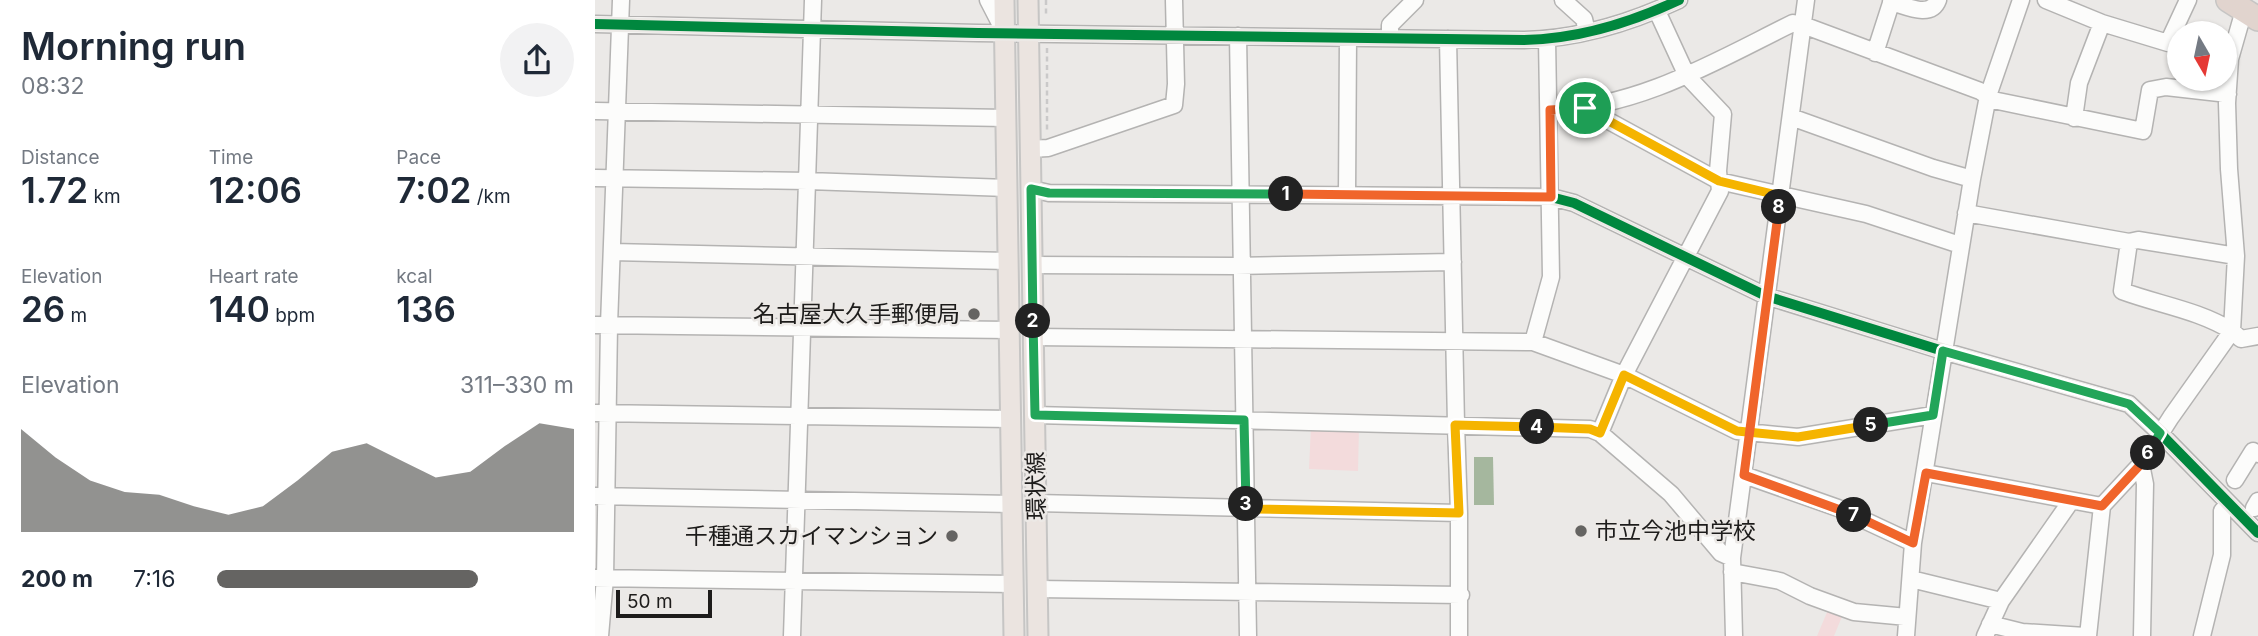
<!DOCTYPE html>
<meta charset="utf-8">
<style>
:root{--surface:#fff;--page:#f2f2f3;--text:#1f2937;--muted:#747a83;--accent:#656462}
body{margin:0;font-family:Inter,"Noto Sans JP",sans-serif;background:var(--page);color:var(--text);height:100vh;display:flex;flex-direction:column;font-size:26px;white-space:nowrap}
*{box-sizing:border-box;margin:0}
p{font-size:23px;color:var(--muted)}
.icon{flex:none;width:38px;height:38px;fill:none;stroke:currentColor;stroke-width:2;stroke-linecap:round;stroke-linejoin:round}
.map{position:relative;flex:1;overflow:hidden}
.details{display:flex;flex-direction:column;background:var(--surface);width:595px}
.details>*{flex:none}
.needle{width:46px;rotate:171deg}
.tools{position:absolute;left:1572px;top:21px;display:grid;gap:14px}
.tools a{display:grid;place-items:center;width:70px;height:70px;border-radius:50%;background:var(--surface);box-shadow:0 2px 5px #0004;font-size:35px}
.scale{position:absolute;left:21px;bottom:18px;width:96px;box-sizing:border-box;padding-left:7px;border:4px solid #1d1c1b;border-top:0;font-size:19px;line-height:24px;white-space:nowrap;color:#1d1c1b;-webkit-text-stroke:5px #ece9e6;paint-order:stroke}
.pin{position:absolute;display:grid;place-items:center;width:60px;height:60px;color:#fff;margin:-30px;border:4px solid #fff;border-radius:50%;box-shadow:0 2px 7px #0007}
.km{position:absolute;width:35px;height:35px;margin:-18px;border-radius:50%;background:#222;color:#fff;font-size:19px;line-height:35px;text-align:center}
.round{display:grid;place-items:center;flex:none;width:74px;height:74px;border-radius:37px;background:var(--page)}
.head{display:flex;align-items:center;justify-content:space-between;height:119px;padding:0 21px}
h1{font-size:38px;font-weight:600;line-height:52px}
.stats{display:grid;grid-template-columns:repeat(3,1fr);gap:10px;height:119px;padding:7px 21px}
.stats div{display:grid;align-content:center}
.stats b{font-size:35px;font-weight:600}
.stats small{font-size:19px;font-weight:400}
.stats p{font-size:19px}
.chart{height:196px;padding:14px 21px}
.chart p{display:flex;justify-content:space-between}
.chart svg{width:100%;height:126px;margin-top:7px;fill:var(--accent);opacity:.7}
ul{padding:0 21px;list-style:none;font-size:23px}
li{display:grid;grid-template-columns:112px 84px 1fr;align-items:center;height:52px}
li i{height:18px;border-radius:9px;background:var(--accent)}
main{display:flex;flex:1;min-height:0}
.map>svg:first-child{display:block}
.green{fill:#f3dbdc}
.water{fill:#a5b79e}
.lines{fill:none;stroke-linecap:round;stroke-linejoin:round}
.minor-casing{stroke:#b4b3b2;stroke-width:19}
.major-casing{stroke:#c6c5c4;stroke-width:23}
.highway-casing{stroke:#c6c5c4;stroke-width:26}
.path{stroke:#cac9c9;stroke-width:2.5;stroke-dasharray:5 3.5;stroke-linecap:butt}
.minor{stroke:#fcfcfb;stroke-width:16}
.major{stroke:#ebe4e0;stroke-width:19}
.highway{stroke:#e1d4ce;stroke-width:23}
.cycleway-casing{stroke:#ece9e6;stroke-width:15}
.cycleway{stroke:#00873e;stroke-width:10}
.split-1-casing{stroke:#fff;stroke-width:14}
.split-2-casing{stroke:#fff;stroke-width:14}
.split-3-casing{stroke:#fff;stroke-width:14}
.split-4-casing{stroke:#fff;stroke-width:14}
.split-5-casing{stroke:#fff;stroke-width:14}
.split-6-casing{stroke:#fff;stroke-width:14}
.split-7-casing{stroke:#fff;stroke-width:14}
.split-8-casing{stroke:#fff;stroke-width:14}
.split-9-casing{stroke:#fff;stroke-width:14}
.split-1{stroke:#f0652b;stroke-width:9}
.split-2{stroke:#22a559;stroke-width:9}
.split-3{stroke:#22a559;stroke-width:9}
.split-4{stroke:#f5b400;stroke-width:9}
.split-5{stroke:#f5b400;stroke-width:9}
.split-6{stroke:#22a559;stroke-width:9}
.split-7{stroke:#f0652b;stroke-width:9}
.split-8{stroke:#f0652b;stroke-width:9}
.split-9{stroke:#f5b400;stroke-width:9}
.poi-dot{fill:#656462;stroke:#ece9e6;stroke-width:2.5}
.labels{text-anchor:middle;stroke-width:5;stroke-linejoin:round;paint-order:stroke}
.poi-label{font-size:23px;fill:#1d1c1b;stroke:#ece9e6;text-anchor:end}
.street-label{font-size:23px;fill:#1d1c1b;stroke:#ece9e6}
</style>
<main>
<section class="details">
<div class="head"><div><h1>Morning run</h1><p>08:32</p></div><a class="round"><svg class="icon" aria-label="share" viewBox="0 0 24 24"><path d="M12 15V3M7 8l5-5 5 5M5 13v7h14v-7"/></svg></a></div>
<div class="stats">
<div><p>Distance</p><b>1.72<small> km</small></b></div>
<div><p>Time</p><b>12:06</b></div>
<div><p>Pace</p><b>7:02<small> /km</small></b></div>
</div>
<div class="stats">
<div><p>Elevation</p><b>26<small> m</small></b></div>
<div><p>Heart rate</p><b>140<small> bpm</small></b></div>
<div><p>kcal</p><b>136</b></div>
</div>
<div class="chart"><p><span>Elevation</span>311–330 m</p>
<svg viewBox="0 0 160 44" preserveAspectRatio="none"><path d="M0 44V8L10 18L20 26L30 30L40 31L50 35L60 38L70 35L80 26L90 16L100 13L110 19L120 25L130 23L140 14L150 6L160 8V44z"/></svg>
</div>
<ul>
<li><b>200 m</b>7:16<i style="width:73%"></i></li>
</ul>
</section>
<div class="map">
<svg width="1663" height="636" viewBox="0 0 1663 636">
<rect width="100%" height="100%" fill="#ebe9e7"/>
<path class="green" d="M716 426 764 427 763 471 714 469Z
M1233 610 1248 614 1239 636H1222Z"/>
<path class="water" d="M879 457H898L899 505H879Z"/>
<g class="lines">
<g class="minor-casing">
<path id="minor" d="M393 0 409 31
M968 0 989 19 992 32
M1451 0 1507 23 1573 43 1593 0
M1296 2C1311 6 1336 19 1343 0
M0 24 383 33 929 40C983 39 1035 23 1084 0
M643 36 653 636
M795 38V25L820 0
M853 39 861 424 864 513V636
M1280 53 1297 0
M990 108 1124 181 1271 214 1365 245
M955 110C1043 108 1121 61 1198 23L1208 25 1385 91 1398 100 1548 131 1555 90 1571 87 1633 94
M0 111 411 118
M1196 117 1338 168 1377 179
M1479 118 1484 83 1507 23
M435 149 453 148 579 105 581 84 579 0
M0 178 213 181 412 188
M436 189 454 193 956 197 979 203 1171 296 1348 351 1534 404 1565 433 1663 533
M752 194 753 38
M1371 213 1534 242 1543 240 1641 256
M1534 242 1527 291C1565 305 1603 310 1637 331L1641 256 1634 169 1632 103 1635 59 1649 10
M17 252 413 261
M437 265 640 266 858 262
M0 325 414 330
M438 337 938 342 1029 375 1142 431 1203 437 1338 415
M938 342 956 277 952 39
M0 413 416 419
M440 415 995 429 1005 433 1076 494 1126 553 1137 558
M1005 433 1029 375 1125 191 1123 171 1128 114 1092 76 1062 11
M1546 464 1550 484 1547 636
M1331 473 1507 506
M1149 475 1243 508 1318 543
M1640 480 1658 451 1663 454
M0 496 417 504
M441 503 864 513
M1659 508 1663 501
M1137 572 1185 581 1215 596 1259 612 1312 617
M0 578 418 584
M1316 579 1406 601
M443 589 866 595
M1395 624 1427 632 1490 636
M5 636 10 578 14 325 26 0
M197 636 218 0
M1139 636 1137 558 1211 0
M1311 636 1318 543 1377 179 1393 96 1426 0
M1390 636 1406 601 1476 501
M1493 636 1507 506 1546 464 1576 417 1637 331 1646 339 1663 336
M1607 636 1627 555V511L1634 504"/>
</g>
<g class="major-casing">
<path id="major" d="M409 0 419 636
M433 0 443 636"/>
</g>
<g class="highway-casing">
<path id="highway" d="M1633 0 1663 19"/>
</g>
<path class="path" d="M451 0V17
M452 48V133"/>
<use href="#minor" class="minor"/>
<use href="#major" class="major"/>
<use href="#highway" class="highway"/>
<g class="cycleway-casing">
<path id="cycleway" d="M0 24 383 33 929 40C983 39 1035 23 1084 0
M436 189 454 193 956 197 979 203 1171 296 1348 351 1534 404 1565 433 1663 533"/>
</g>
<use href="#cycleway" class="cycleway"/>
</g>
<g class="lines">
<g class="split-1-casing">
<path id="split-1" d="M691 194 956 197 955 110 990 108"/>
</g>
<g class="split-2-casing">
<path id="split-2" d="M438 321 436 189 454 193 691 194"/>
</g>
<g class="split-3-casing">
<path id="split-3" d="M438 321 440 415 649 420 651 504"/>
</g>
<g class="split-4-casing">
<path id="split-4" d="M651 504V508L660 509 864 513 860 425 942 427"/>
</g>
<g class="split-5-casing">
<path id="split-5" d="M942 427 995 429 1005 433 1029 375 1142 431 1203 437 1276 425"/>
</g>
<g class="split-6-casing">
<path id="split-6" d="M1276 425 1338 415 1348 351 1534 404 1565 433 1553 453"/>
</g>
<g class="split-7-casing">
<path id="split-7" d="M1259 515 1318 543 1331 473 1507 506 1546 464 1553 453"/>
</g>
<g class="split-8-casing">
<path id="split-8" d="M1184 207 1149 475 1259 515"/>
</g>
<g class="split-9-casing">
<path id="split-9" d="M990 108 1124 181 1186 196 1184 207"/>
</g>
<use href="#split-1" class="split-1"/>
<use href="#split-2" class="split-2"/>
<use href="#split-3" class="split-3"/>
<use href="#split-4" class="split-4"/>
<use href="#split-5" class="split-5"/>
<use href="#split-6" class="split-6"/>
<use href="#split-7" class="split-7"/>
<use href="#split-8" class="split-8"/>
<use href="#split-9" class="split-9"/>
</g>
<g class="poi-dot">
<circle cx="379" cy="314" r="7"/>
<circle cx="986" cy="531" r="7"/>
<circle cx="357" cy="536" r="7"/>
</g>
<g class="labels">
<g class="poi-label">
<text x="365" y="322">名古屋大久手郵便局</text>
<text x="1000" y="539" text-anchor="start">市立今池中学校</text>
<text x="343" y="544">千種通スカイマンション</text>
</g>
<g class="street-label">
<text transform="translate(441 486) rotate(-91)" y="8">環状線</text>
</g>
</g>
</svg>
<div class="tools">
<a><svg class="needle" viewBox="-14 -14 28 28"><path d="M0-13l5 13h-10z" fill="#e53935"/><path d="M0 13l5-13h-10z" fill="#747a83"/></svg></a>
</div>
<div class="scale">50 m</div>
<div class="pin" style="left:990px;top:108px;background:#1e9e55"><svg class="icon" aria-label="arrive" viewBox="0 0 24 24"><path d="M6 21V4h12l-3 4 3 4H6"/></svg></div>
<b class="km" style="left:691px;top:194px">1</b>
<b class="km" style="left:438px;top:321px">2</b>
<b class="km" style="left:651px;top:504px">3</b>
<b class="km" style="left:942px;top:427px">4</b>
<b class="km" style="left:1276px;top:425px">5</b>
<b class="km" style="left:1553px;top:453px">6</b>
<b class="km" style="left:1259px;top:515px">7</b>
<b class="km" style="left:1184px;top:207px">8</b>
</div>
</main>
